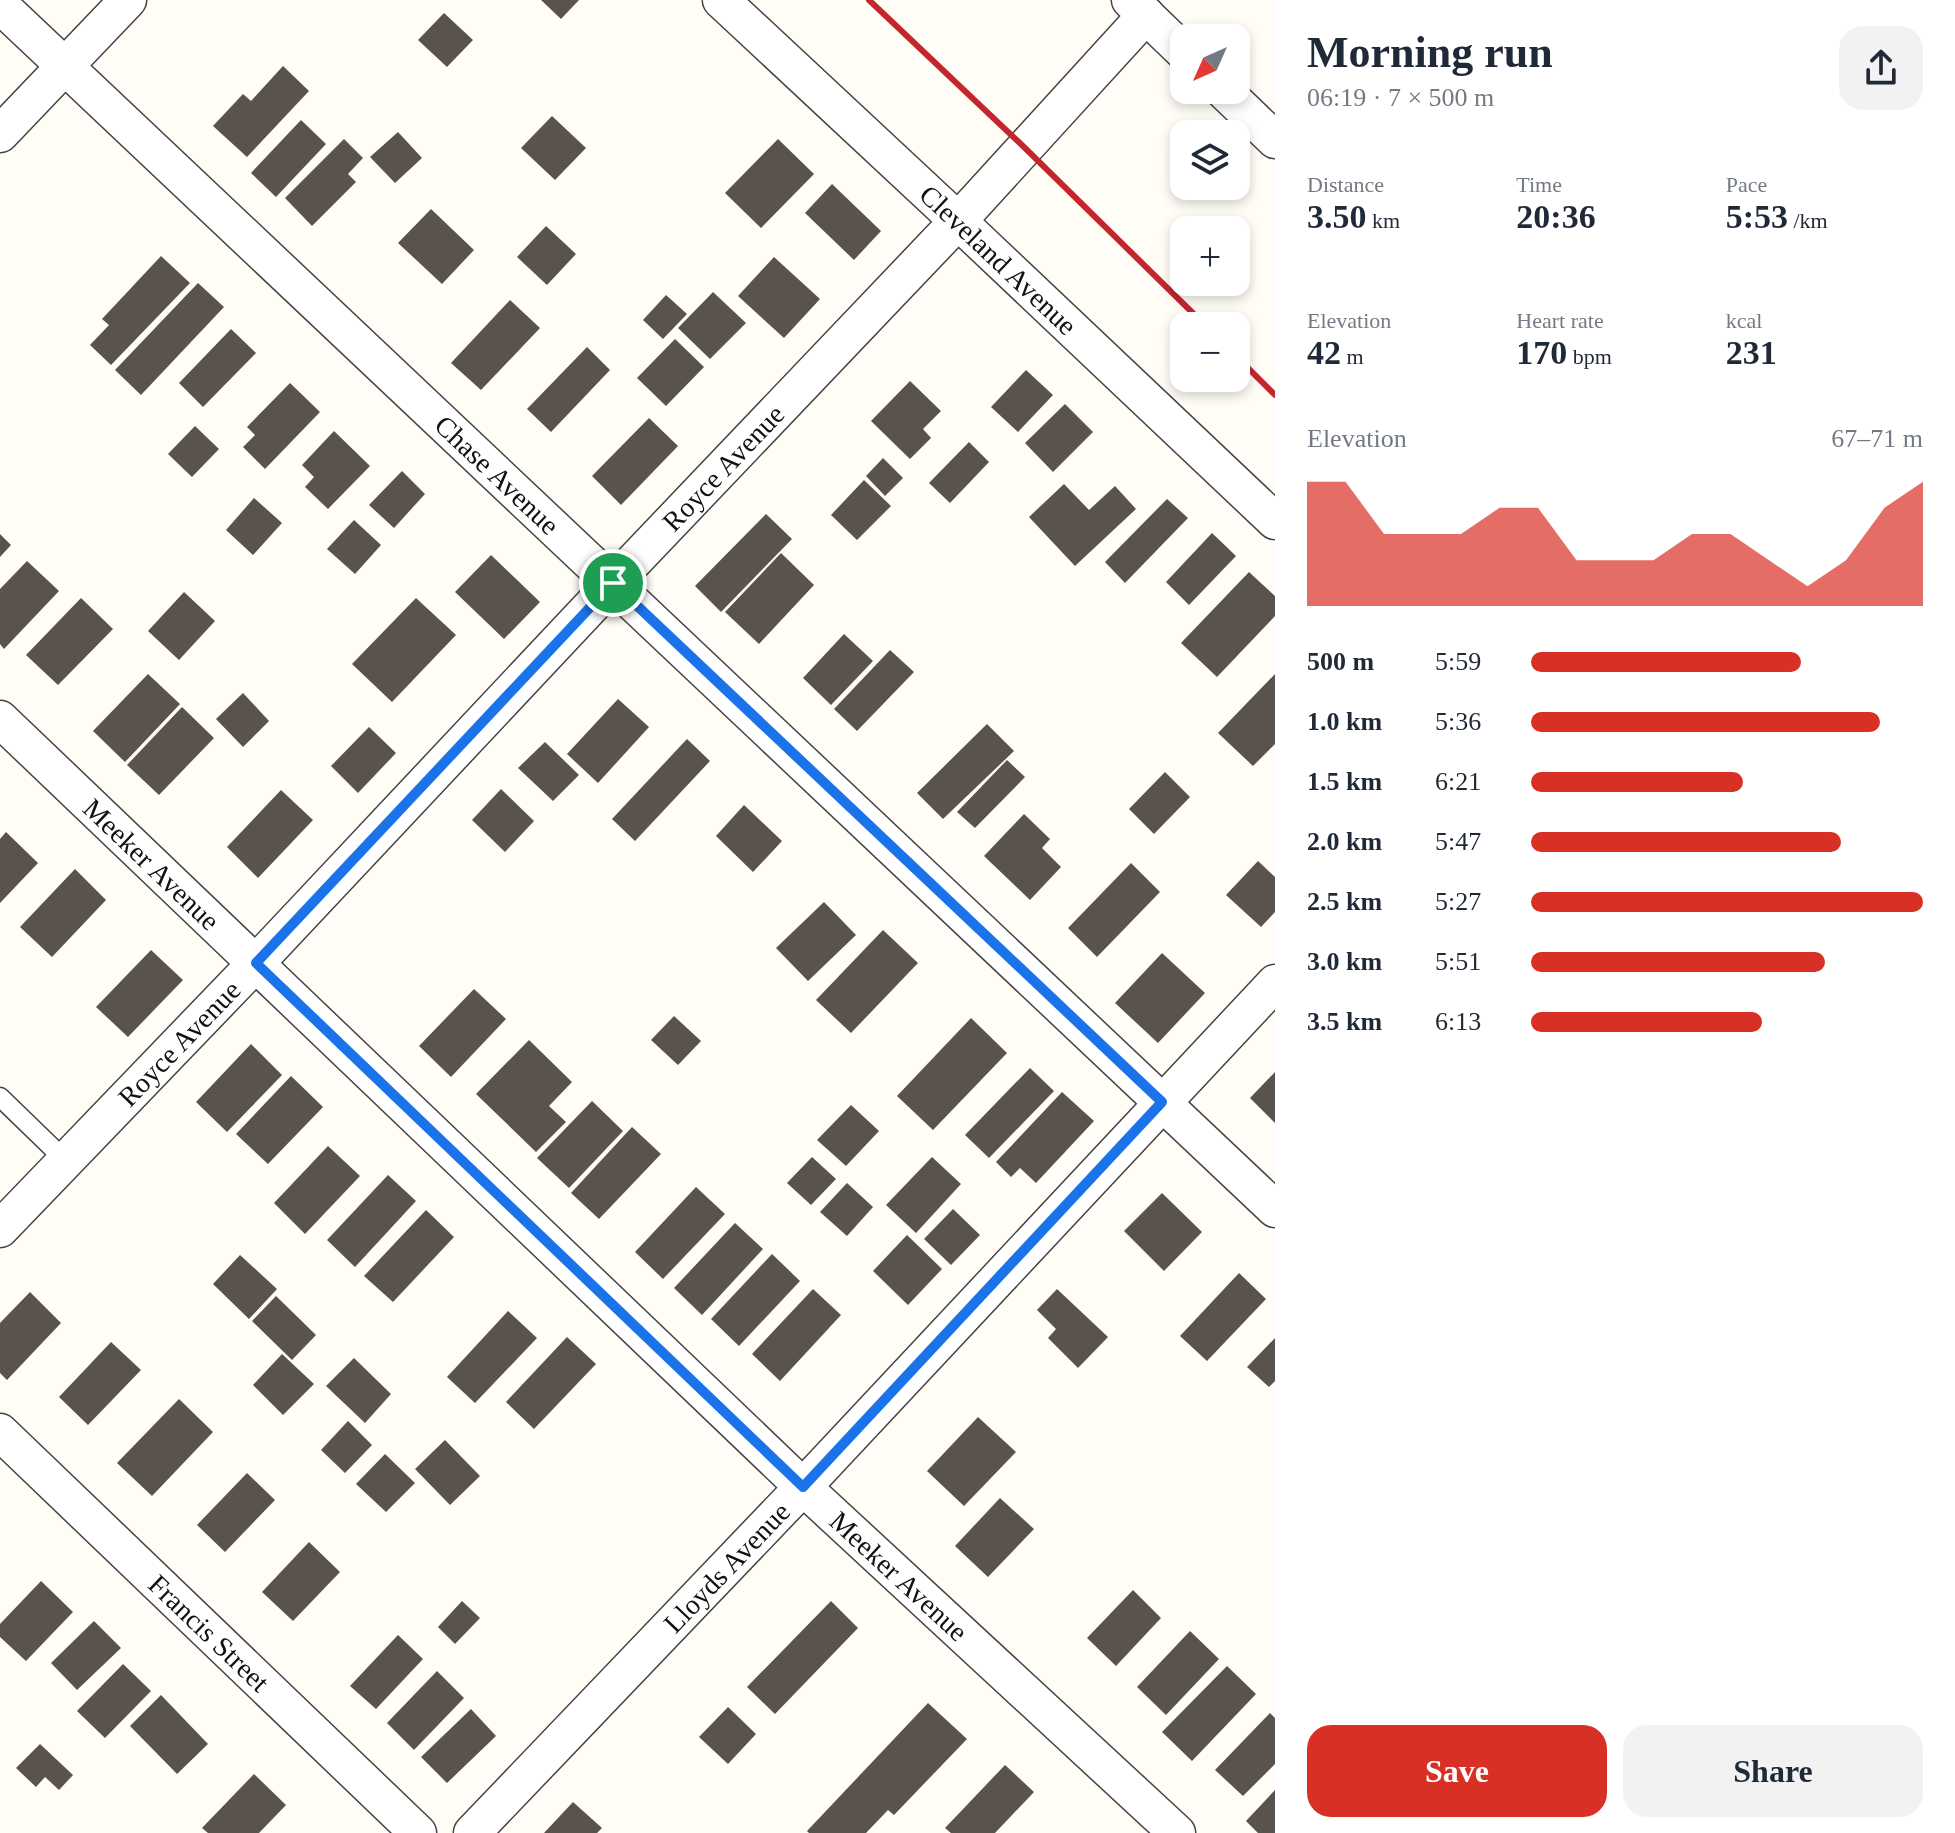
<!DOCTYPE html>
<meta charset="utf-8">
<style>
:root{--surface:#fff;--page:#f2f2f3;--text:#1f2937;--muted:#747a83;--accent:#d93025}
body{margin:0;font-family:Georgia,serif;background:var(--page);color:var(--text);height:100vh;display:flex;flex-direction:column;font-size:30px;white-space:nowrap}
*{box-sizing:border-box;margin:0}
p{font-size:26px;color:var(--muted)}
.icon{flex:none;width:44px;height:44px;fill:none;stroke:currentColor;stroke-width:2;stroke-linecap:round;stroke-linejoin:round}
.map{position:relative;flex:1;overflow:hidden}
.side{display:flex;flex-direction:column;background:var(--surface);width:680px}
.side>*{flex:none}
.needle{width:52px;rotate:225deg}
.tools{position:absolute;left:1170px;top:24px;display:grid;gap:16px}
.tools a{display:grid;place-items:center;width:80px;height:80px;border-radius:16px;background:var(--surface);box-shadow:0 4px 12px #0003;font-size:40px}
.pin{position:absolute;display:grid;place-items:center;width:68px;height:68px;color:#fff;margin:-34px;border:4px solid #fff;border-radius:50%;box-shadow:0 2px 8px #0007}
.round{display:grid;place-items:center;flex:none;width:84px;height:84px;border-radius:24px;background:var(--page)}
.overview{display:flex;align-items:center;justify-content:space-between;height:136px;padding:0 32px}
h1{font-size:44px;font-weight:800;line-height:60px}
.figures{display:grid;grid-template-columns:repeat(3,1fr);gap:12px;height:136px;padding:8px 32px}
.figures div{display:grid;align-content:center}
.figures b{font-size:34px;font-weight:800}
.figures small{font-size:22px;font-weight:400}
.figures p{font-size:22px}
.chart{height:224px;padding:16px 32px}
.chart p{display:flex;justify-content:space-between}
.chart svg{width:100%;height:144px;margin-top:8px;fill:var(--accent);opacity:.7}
.action{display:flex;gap:16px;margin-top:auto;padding:16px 32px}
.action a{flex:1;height:92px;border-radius:24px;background:var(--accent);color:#fff;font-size:32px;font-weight:800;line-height:92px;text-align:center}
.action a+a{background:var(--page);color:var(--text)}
ul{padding:0 32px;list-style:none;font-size:26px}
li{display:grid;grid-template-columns:128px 96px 1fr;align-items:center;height:60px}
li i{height:20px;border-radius:10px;background:var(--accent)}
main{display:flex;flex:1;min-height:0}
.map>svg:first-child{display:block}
.building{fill:#5a524d}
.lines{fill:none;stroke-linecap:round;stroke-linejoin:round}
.service-casing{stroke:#444;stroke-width:21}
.minor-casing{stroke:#444;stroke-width:39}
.service{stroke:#fff;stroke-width:18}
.minor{stroke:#fff;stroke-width:36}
.rail{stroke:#c4262e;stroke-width:6}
.route-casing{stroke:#fff;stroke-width:16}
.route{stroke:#1a73e8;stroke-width:10}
.labels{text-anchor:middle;stroke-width:8;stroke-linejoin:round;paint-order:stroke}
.street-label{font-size:28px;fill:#111;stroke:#fff}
</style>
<main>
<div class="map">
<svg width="1275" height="1833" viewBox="0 0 1275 1833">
<rect width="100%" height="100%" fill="#fffdf5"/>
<path class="building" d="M541 0H579L561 19Z
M444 13 473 40 447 67 418 40Z
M283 66 309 91 247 157 213 126 243 94 251 101Z
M552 116 586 148 555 180 521 148Z
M301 120 326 144 276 197 251 173Z
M398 132 422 158 395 183 370 157Z
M344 139 363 158 348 174 356 182 312 226 285 198Z
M778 139 814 174 761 228 725 193Z
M832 184 881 231 854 260 805 213Z
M431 209 474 250 442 284 398 243Z
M546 226 576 254 547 285 517 257Z
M161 256 190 283 111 365 90 345 109 325 102 319Z
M774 257 820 299 784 338 738 296Z
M198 283 224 307 141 395 115 370Z
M713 292 746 323 710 359 678 328Z
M666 295 687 314 663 339 643 320Z
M510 300 540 328 481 390 451 363Z
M231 329 256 353 203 407 179 383Z
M675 339 704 367 666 406 637 378Z
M587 347 610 370 551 432 527 409Z
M1026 370 1053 395 1018 432 991 407Z
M910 381 941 411 923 429 931 438 910 459 871 421Z
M290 383 320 412 265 469 243 447 255 435 247 427Z
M1065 404 1093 432 1053 472 1025 443Z
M649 418 678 446 621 505 592 476Z
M195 426 219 449 192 477 168 454Z
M334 431 370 466 328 509 305 487 314 477 302 465Z
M969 442 989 462 950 503 929 483Z
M883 458 903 478 885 496 866 476Z
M402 471 425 494 394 528 369 505Z
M864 480 891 506 857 540 831 515Z
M1064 484 1089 510 1115 486 1136 509 1075 566 1029 517Z
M254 498 282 523 253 555 226 530Z
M1167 499 1188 518 1125 583 1105 562Z
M766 514 792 539 721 612 695 586Z
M354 520 381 545 355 574 327 549Z
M1212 533 1236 556 1189 605 1166 582Z
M0 534 11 545 0 557Z
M781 553 814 585 759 644 725 612Z
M491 555 540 602 504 639 455 592Z
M27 561 59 591 4 649 0 644V589Z
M1249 572 1275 596V616L1217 677 1181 643Z
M184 592 215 621 179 660 148 631Z
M81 598 113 629 58 685 26 655Z
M416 598 456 635 392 702 352 664Z
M844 634 873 661 831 705 803 678Z
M890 650 914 672 857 731 834 709Z
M148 674 180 704 125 762 93 731Z
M1275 674V744L1253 766 1218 733Z
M243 693 269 721 243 747 216 719Z
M618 699 649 727 598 783 567 754Z
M182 707 214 738 159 795 127 765Z
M987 724 1014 751 943 819 917 793Z
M369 727 396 753 358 793 331 766Z
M687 739 710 761 635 841 612 819Z
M545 742 579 775 553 801 518 768Z
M1007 760 1025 777 975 828 957 812Z
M1165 772 1190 797 1154 834 1129 809Z
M501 789 534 821 505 852 472 820Z
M281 790 313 820 258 878 227 847Z
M744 805 782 841 753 872 716 836Z
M1024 814 1050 839 1042 848 1061 867 1030 900 984 856Z
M6 832 38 863 0 903V839Z
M1258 861 1275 877V912L1261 927 1226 895Z
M1131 863 1160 892 1097 957 1068 928Z
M75 869 106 900 52 957 20 927Z
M824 902 856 935 808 981 776 948Z
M883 930 918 963 851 1033 816 1000Z
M151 950 183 980 128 1037 96 1007Z
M1162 953 1205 993 1158 1043 1115 1003Z
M474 989 506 1019 451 1077 419 1046Z
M674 1016 701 1041 678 1065 651 1040Z
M971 1018 1007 1053 933 1130 897 1096Z
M529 1040 572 1082 549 1106 566 1122 536 1152 476 1094Z
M251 1044 282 1075 227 1132 196 1102Z
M1030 1068 1054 1091 989 1158 965 1135Z
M1275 1072V1123L1250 1098Z
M291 1076 323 1107 268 1164 236 1134Z
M1062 1092 1094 1121 1036 1183 1020 1168 1011 1177 996 1162Z
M592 1101 623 1131 569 1188 537 1158Z
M851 1105 879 1131 846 1166 817 1140Z
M632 1127 661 1154 599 1219 571 1193Z
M328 1146 360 1176 305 1234 274 1203Z
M812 1157 836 1179 811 1205 787 1183Z
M932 1157 961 1184 916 1233 886 1205Z
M388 1175 416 1201 355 1267 327 1240Z
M847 1183 873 1207 847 1236 820 1212Z
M696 1187 725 1214 663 1279 635 1252Z
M1162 1193 1202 1232 1164 1271 1124 1231Z
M953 1209 980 1235 951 1265 924 1239Z
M426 1210 454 1237 393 1302 364 1276Z
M735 1223 763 1249 702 1315 674 1288Z
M907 1235 942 1269 908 1305 873 1271Z
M772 1254 800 1281 739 1346 711 1319Z
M240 1255 277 1289 249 1319 213 1284Z
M1239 1273 1266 1299 1207 1361 1180 1336Z
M813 1289 841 1315 780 1381 752 1354Z
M1057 1289 1108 1337 1078 1368 1048 1338 1056 1329 1037 1310Z
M30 1292 61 1323 7 1380 0 1373V1323Z
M276 1296 316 1335 292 1360 252 1321Z
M508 1311 537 1338 475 1403 447 1377Z
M567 1337 596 1364 534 1429 506 1402Z
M1275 1338V1381L1269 1387 1247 1367Z
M111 1342 141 1370 88 1425 59 1397Z
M282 1354 314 1384 283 1415 253 1385Z
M354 1358 391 1394 365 1423 326 1386Z
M179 1399 213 1432 152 1496 117 1463Z
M978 1417 1016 1452 964 1506 927 1471Z
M348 1421 372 1445 345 1473 321 1450Z
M445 1440 480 1476 450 1505 415 1469Z
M385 1454 415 1483 386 1512 356 1484Z
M247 1473 275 1500 225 1552 197 1525Z
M1000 1498 1034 1529 988 1577 955 1546Z
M309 1542 340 1572 293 1621 262 1592Z
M41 1581 73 1612 26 1661 0 1637V1624Z
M1133 1590 1161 1618 1116 1666 1087 1638Z
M462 1601 480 1618 455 1644 438 1627Z
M831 1601 858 1628 775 1714 747 1687Z
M94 1621 121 1648 77 1690 51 1663Z
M1190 1631 1219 1659 1166 1715 1137 1687Z
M398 1635 423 1659 376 1709 350 1686Z
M123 1664 151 1691 105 1738 77 1711Z
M1227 1666 1256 1694 1192 1761 1162 1732Z
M437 1671 464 1698 414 1750 387 1723Z
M161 1695 208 1744 177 1774 130 1726Z
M928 1703 967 1739 894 1815 888 1810 866 1833H809L807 1831Z
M728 1707 756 1734 728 1764 699 1737Z
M471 1709 496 1736 447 1783 421 1757Z
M1270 1713 1275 1718V1764L1243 1796 1215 1770Z
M40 1744 73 1775 59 1790 45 1777 36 1787 16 1768Z
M1005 1765 1034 1792 995 1833H951L945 1828Z
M254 1774 286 1805 259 1833H208L202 1828Z
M1275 1790V1833H1258L1246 1821Z
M573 1802 602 1828 597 1833H544Z"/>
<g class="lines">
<g class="service-casing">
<path id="service" d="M0 1097 66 1161"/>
</g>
<g class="minor-casing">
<g id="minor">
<path id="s1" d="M721 0 958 221 1275 521"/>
<path d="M1130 0 1184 52"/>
<path id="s2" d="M0 5 1275 1209"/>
<path d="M1223 90 1275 140"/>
<path d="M0 134 128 0"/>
<path id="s3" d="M0 719 803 1487 1177 1833"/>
<path id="s4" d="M0 1229 256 963 613 583 958 221 1146 15"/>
<path id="s5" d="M0 1432 418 1833"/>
<path id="s6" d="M472 1833 803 1487 1275 983"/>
</g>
</g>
<use href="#service" class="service"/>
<use href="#minor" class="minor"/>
<path class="rail" d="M869 0 1025 148 1206 326
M1236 356 1275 395"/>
</g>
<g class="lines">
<g class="route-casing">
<path id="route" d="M613 583 1162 1102 803 1487 256 963Z"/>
</g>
<use href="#route" class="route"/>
</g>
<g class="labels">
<g class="street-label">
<text dy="10" stroke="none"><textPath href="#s1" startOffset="380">Cleveland Avenue</textPath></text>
<text dy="10" stroke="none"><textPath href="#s4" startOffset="1050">Royce Avenue</textPath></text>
<text dy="10" stroke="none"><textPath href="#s2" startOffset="684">Chase Avenue</textPath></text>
<text dy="10" stroke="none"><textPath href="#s3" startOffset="210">Meeker Avenue</textPath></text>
<text dy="10" stroke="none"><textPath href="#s4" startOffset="258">Royce Avenue</textPath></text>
<text dy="10" stroke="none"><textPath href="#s6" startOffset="368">Lloyds Avenue</textPath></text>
<text dy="10" stroke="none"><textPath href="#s3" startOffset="1242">Meeker Avenue</textPath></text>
<text dy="10" stroke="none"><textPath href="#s5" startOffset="290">Francis Street</textPath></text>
</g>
</g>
</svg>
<div class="tools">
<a><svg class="needle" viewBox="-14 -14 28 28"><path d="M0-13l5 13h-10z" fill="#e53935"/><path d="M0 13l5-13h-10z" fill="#747a83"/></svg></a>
<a><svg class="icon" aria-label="layers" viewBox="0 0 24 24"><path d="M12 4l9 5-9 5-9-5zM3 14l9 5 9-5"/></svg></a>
<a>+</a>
<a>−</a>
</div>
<div class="pin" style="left:613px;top:583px;background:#1e9e55"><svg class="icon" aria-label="arrive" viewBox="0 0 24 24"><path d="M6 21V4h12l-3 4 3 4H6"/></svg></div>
</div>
<section class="side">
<div class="overview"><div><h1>Morning run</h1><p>06:19 · 7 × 500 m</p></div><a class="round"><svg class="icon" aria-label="share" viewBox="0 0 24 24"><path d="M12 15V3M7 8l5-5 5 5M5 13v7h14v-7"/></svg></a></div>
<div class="figures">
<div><p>Distance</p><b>3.50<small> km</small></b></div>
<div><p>Time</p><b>20:36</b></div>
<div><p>Pace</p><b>5:53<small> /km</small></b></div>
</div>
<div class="figures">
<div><p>Elevation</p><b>42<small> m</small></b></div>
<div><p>Heart rate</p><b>170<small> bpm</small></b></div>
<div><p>kcal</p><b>231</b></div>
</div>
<div class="chart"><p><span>Elevation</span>67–71 m</p>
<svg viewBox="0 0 160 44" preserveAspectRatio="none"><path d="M0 44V6L10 6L20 22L30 22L40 22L50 14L60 14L70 30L80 30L90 30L100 22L110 22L120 30L130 38L140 30L150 14L160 6V44z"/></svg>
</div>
<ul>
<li><b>500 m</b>5:59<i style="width:69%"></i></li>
<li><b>1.0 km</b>5:36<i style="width:89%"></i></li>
<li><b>1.5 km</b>6:21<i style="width:54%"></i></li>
<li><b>2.0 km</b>5:47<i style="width:79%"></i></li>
<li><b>2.5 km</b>5:27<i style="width:100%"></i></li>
<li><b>3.0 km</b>5:51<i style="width:75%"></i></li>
<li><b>3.5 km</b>6:13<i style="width:59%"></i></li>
</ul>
<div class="action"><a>Save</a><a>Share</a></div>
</section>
</main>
